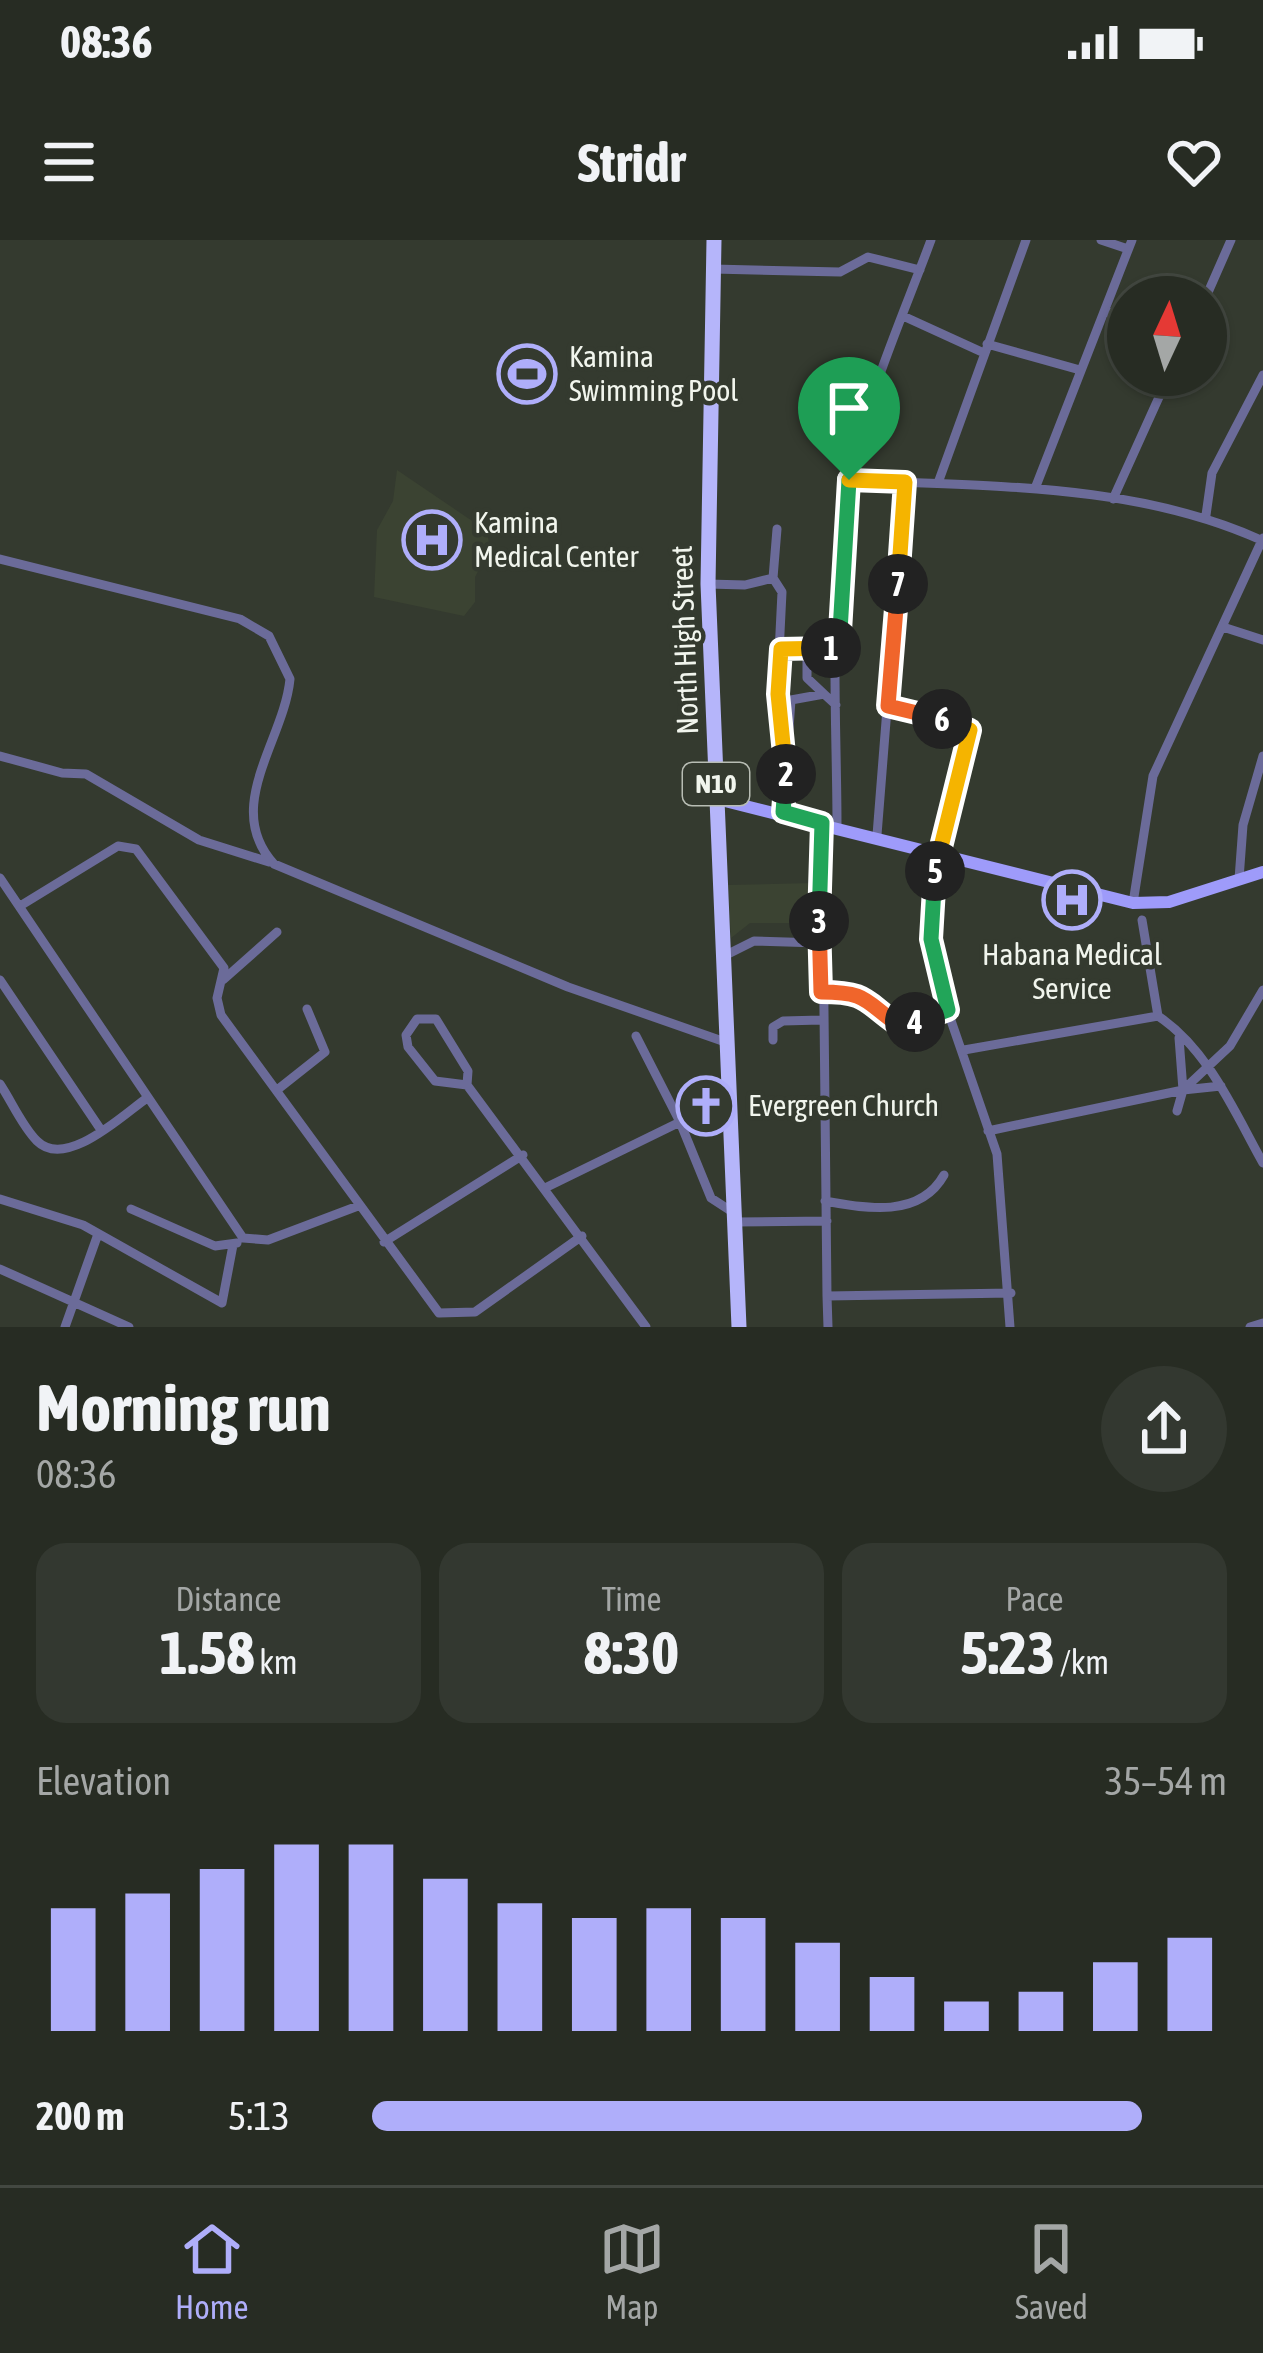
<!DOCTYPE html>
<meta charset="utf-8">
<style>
:root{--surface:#272c23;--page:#333830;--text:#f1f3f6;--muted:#a4a7a6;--line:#434841;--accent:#afaefa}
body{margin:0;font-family:"Asap Condensed",sans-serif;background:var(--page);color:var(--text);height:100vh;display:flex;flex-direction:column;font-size:45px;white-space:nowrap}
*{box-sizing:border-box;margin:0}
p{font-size:39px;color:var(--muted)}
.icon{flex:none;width:66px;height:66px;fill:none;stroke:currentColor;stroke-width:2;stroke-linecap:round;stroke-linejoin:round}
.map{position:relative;height:1087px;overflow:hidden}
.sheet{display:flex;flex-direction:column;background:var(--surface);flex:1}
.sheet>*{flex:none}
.needle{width:78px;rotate:4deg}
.fabs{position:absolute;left:1107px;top:36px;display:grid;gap:24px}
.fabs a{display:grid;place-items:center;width:120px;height:120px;border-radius:50%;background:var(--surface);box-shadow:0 3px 9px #0004,0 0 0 3px var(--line);font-size:60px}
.pin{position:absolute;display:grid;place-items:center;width:102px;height:102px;color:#fff;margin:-123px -51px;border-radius:50% 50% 50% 0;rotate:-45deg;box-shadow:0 0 12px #0007}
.pin .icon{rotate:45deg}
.km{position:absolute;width:60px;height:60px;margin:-30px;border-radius:50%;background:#222;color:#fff;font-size:33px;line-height:60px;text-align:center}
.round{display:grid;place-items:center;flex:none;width:126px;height:126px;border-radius:63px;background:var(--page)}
.headline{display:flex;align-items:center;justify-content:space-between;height:204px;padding:0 36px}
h1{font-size:66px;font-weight:700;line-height:90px}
.stats{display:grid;grid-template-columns:repeat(3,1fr);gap:18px;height:204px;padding:12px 36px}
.stats div{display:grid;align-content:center;border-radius:30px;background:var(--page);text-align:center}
.stats b{font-size:60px;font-weight:700}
.stats small{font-size:33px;font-weight:400}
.stats p{font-size:33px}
.chart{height:336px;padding:24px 36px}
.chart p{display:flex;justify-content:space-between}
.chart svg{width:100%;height:216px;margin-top:12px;stroke:var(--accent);stroke-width:6}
ul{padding:0 36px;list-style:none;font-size:39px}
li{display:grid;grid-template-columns:192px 144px 1fr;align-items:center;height:90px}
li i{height:30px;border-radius:15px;background:var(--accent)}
.status{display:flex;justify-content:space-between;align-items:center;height:84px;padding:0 60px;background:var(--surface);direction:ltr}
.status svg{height:33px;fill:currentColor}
header{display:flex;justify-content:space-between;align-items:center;height:156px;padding:0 36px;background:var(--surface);font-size:54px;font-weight:700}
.menu{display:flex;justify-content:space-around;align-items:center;height:168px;border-top:3px solid var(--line);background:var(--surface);font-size:33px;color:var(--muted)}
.menu a{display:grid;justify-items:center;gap:6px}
.menu .on{color:var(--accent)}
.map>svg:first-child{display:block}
.built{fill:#3b4332}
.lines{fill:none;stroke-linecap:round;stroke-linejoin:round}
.minor{stroke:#6b6b99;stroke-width:9}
.major{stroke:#9e9bfa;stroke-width:12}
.highway{stroke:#b5b5fa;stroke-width:15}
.split-1-casing{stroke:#fff;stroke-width:24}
.split-2-casing{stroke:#fff;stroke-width:24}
.split-3-casing{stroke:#fff;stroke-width:24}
.split-4-casing{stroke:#fff;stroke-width:24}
.split-5-casing{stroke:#fff;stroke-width:24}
.split-6-casing{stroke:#fff;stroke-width:24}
.split-7-casing{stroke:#fff;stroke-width:24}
.split-8-casing{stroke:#fff;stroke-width:24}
.split-1{stroke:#22a559;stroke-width:15}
.split-2{stroke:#f5b400;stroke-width:15}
.split-3{stroke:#22a559;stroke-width:15}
.split-4{stroke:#f0652b;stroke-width:15}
.split-5{stroke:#22a559;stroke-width:15}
.split-6{stroke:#f5b400;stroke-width:15}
.split-7{stroke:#f0652b;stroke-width:15}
.split-8{stroke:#f5b400;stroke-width:15}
.labels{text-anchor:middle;stroke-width:9;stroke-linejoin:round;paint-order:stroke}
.shield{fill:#343a2f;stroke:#b8bdb4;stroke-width:3}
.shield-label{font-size:27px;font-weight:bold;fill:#f1f5ed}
.poi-label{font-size:30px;fill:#f1f5ed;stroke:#343a2f;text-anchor:start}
.street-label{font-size:30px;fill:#f1f5ed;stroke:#343a2f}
</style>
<div class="status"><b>08:36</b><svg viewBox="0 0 49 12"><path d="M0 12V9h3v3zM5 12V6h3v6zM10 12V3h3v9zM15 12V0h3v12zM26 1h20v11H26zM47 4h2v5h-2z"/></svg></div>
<header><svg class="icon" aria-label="menu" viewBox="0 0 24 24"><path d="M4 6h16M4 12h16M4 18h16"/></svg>Stridr<svg class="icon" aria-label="heart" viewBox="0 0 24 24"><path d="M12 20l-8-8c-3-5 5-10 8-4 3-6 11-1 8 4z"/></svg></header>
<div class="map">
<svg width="1263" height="1087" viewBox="0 0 1263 1087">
<rect width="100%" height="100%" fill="#343a2f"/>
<path class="built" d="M397 230 487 291 490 309 475 337V362L464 376 374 357 377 290 393 261Z
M814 643 813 683H750L731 698 728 645Z"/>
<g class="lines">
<path class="minor" d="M1101 0 1128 9
M713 29 840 32 868 17 920 30
M1206 57 1231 0
M1106 71 1128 78
M903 76 984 113
M987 104 1080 130
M849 240C988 247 1132 242 1261 300
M938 243 1026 0
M1036 246 1132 0
M1113 259 1169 135
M1206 275 1212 233 1263 135
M0 319 240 379 269 396 290 439C284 501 222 567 274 624L568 747 728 803
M773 338 782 352 777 454 783 485
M708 344 745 345 773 338 777 289
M1223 387 1263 400
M807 408H839
M781 409 807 408V438L824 454
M888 466 970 491 936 610 931 699 936 737 997 914 1010 1087
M0 516 62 533 86 534 199 600 269 622
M783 572 791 460 824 454 836 465
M822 583 827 1056
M837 586C837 478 827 340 850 236 868 154 902 78 931 0
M877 595 905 242
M0 638 243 998 268 1000 358 966
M1239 639 1243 585 1263 516
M1133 663 1153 536 1263 298
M20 666 118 606 136 609 224 728 217 758 221 775 439 1073 475 1072 582 996
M1142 680 1158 776C1208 809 1235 873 1263 923
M724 716 754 701 819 703
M0 740 101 890
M223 740 277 692
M821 752C869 752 864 762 897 784L948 770
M773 800V787L783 781 821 780
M964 810 1158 776
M0 844C12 862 22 886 37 901 66 930 124 874 147 858
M467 845 435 841 408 807 406 795 417 779H436L468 831 467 845 646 1087
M277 850 325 812 307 769
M1183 850 1230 806 1263 750
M1177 871 1183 850 1221 846
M680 882 711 958 734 973
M988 891 1183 850 1179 798
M547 947 680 882 636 796
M0 959 83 985 222 1063 233 1005
M825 961C866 969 920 978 944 935
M131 969 215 1006 237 1003
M735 982 827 981
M384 1002 523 915
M0 1029 129 1087
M65 1087 98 994
M828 1087 827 1056 1011 1053
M1250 1087 1263 1083"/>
<path class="major" d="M717 559 1133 663 1169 662 1263 632"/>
<path class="highway" d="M714 0 708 344 739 1087"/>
</g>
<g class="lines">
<g class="split-1-casing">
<path id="split-1" d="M831 408H839L849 240"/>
</g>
<g class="split-2-casing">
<path id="split-2" d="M786 534 778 454 781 409 831 408"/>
</g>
<g class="split-3-casing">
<path id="split-3" d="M786 534 783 572 822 583 819 681"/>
</g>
<g class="split-4-casing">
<path id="split-4" d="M819 681 821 752C868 752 864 761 897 784L915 782"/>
</g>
<g class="split-5-casing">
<path id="split-5" d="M915 782 948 770 931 699 935 631"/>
</g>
<g class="split-6-casing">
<path id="split-6" d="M935 631 970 490 942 479"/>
</g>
<g class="split-7-casing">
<path id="split-7" d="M898 344 888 466 942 479"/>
</g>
<g class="split-8-casing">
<path id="split-8" d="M849 240 905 242 898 344"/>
</g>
<use href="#split-1" class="split-1"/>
<use href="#split-2" class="split-2"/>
<use href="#split-3" class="split-3"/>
<use href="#split-4" class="split-4"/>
<use href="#split-5" class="split-5"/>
<use href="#split-6" class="split-6"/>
<use href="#split-7" class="split-7"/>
<use href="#split-8" class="split-8"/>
</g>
<defs>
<g id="stadium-ring" transform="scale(3)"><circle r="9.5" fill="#343a2f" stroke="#afaefa" stroke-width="1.5"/><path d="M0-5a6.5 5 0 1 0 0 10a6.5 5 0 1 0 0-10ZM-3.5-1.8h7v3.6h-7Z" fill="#afaefa"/></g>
<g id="hospital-ring" transform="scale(3)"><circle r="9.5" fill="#343a2f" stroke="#afaefa" stroke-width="1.5"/><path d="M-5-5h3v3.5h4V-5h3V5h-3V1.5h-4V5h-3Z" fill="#afaefa"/></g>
<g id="church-ring" transform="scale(3)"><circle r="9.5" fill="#343a2f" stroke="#afaefa" stroke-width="1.5"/><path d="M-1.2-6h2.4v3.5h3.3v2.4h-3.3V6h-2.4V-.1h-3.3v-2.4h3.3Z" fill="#afaefa"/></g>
</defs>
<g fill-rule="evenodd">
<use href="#stadium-ring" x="527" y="134"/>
<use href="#hospital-ring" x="432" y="300"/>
<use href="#hospital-ring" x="1072" y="660"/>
<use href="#church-ring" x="706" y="866"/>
</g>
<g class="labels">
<rect class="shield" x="683" y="523" width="66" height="42" rx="9"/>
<g class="shield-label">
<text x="716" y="553">N10</text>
</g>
<g class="poi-label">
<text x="569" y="127">Kamina<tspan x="569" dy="34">Swimming Pool</tspan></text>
<text x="474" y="293">Kamina<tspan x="474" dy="34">Medical Center</tspan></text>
<text x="1072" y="725" text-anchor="middle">Habana Medical<tspan x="1072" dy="34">Service</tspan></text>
<text x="748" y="876">Evergreen Church</text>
</g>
<g class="street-label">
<text transform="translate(685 400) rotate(-92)" y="10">North High Street</text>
</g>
</g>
</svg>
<div class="fabs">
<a><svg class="needle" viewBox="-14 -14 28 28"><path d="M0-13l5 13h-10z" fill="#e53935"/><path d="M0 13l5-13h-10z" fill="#a4a7a6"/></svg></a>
</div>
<div class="pin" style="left:849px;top:240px;background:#1e9e55"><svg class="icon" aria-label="arrive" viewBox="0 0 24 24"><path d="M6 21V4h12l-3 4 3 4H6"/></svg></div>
<b class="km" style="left:831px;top:408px">1</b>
<b class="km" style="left:786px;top:534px">2</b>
<b class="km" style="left:819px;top:681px">3</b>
<b class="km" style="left:915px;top:782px">4</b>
<b class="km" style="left:935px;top:631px">5</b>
<b class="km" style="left:942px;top:479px">6</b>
<b class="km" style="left:898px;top:344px">7</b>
</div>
<section class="sheet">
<div class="headline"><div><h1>Morning run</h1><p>08:36</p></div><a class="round"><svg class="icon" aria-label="share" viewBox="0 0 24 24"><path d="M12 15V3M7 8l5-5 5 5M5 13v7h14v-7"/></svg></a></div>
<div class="stats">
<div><p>Distance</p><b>1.58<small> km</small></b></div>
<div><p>Time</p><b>8:30</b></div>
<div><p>Pace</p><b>5:23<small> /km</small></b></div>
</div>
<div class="chart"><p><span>Elevation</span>35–54 m</p>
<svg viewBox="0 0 160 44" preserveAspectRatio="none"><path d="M5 44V19M15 44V16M25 44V11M35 44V6M45 44V6M55 44V13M65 44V18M75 44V21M85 44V19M95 44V21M105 44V26M115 44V33M125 44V38M135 44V36M145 44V30M155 44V25"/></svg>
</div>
<ul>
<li><b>200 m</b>5:13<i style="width:90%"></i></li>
</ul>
</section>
<nav class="menu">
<a class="on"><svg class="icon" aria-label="home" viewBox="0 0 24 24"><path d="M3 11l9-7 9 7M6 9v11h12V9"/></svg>Home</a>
<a><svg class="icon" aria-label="map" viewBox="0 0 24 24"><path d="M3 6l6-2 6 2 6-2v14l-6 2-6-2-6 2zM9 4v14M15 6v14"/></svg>Map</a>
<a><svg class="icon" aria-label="saved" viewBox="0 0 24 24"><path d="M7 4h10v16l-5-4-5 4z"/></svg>Saved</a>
</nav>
